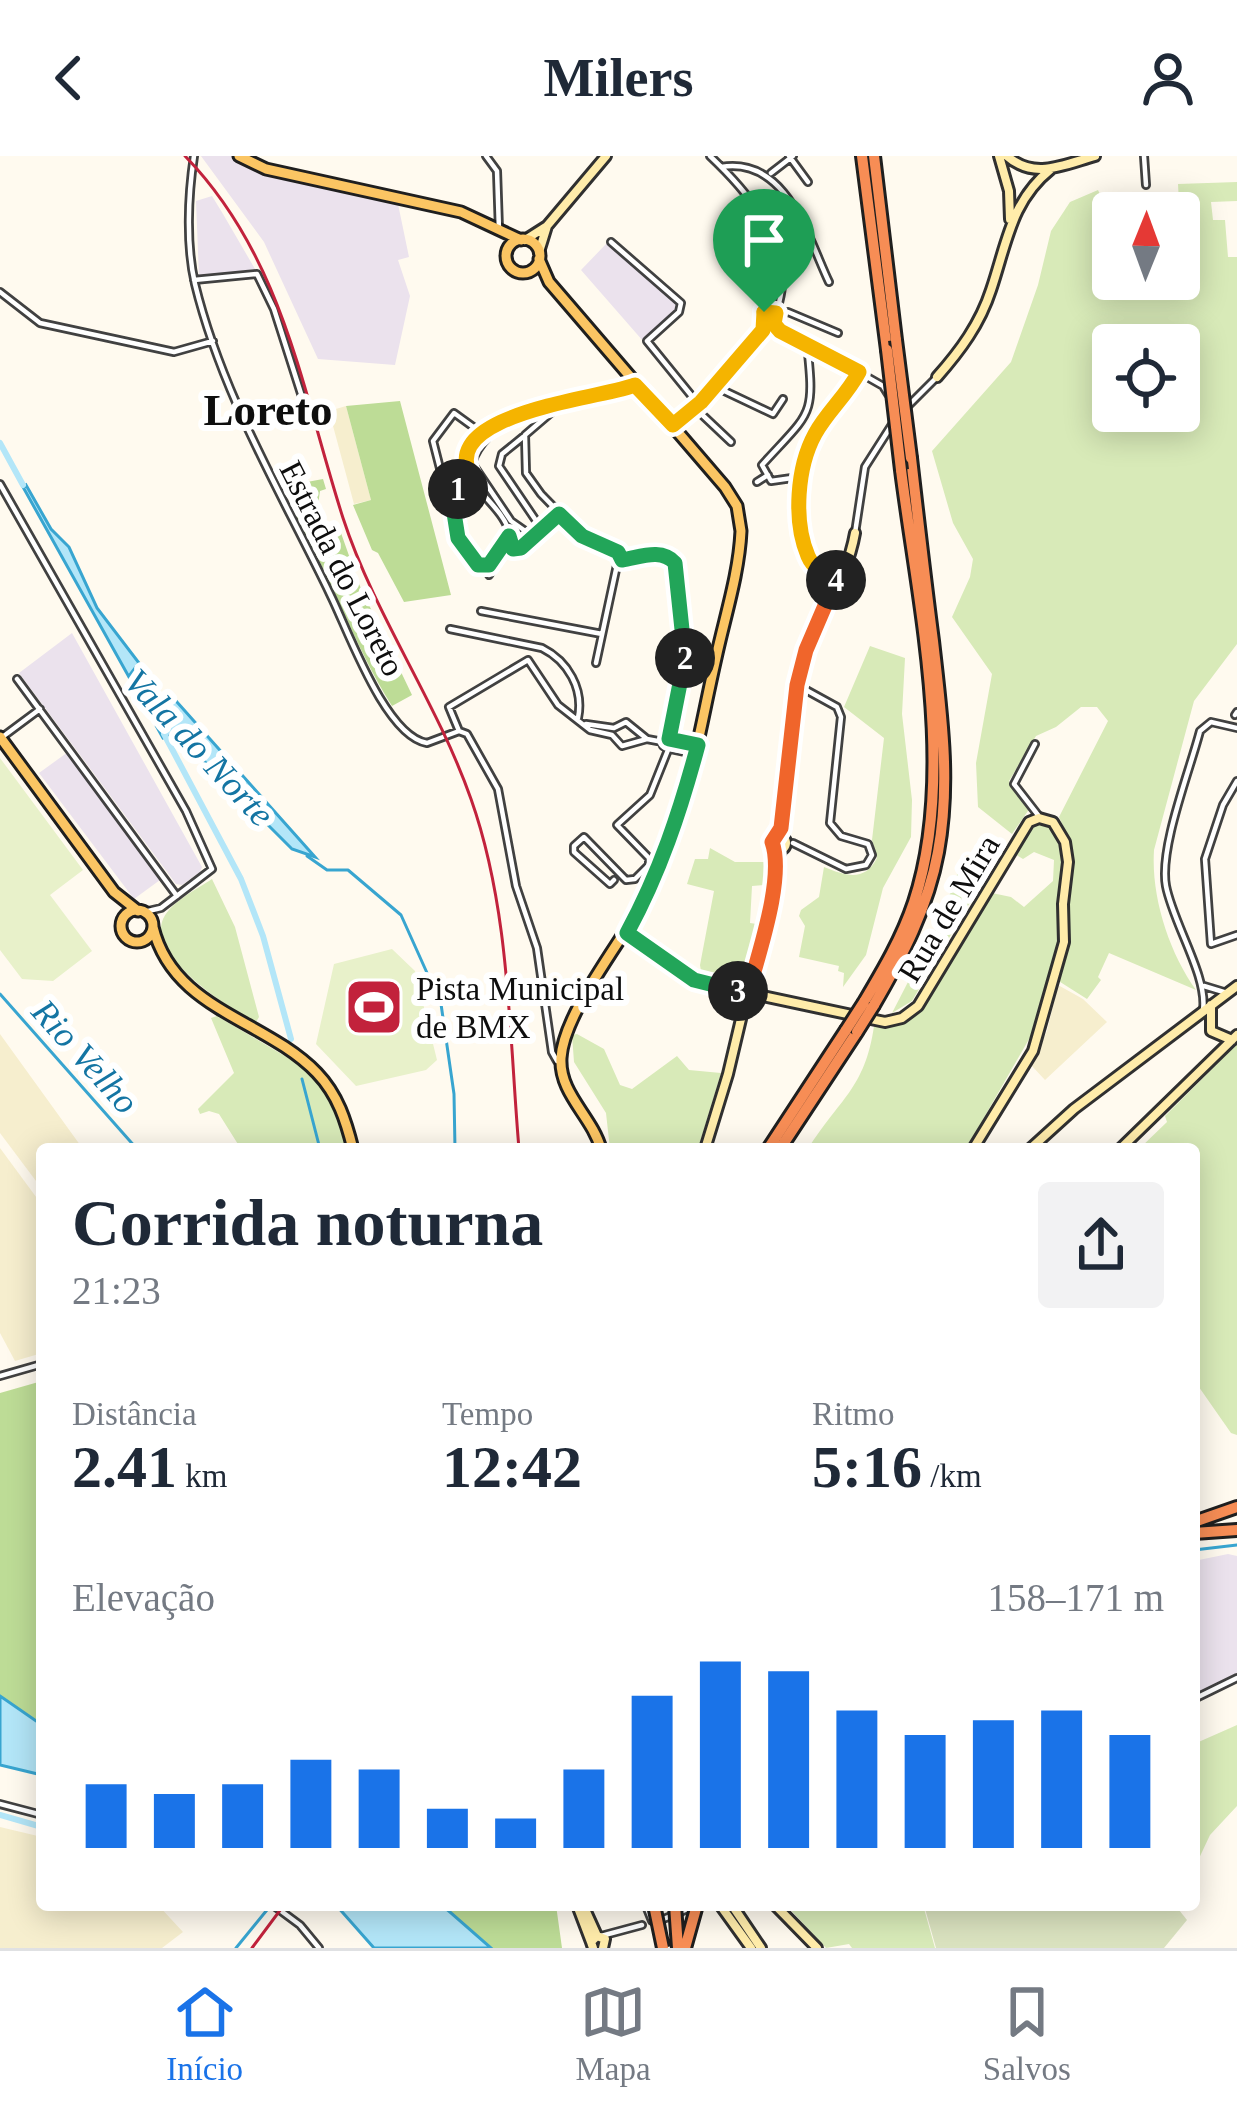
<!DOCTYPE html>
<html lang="pt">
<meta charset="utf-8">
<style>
:root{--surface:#fff;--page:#f2f2f3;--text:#1f2937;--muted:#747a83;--line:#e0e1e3;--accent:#1a73e8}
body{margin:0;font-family:Georgia,serif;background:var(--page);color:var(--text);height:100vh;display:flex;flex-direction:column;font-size:45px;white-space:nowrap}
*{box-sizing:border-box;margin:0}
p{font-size:39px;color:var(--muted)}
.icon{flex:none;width:66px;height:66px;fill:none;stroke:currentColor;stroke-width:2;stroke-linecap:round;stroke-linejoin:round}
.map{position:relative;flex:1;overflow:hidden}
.side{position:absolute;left:36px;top:987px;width:1164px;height:768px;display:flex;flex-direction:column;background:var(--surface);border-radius:12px;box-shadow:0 6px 30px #0003}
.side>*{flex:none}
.needle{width:78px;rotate:1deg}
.fabs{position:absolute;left:1092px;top:36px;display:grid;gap:24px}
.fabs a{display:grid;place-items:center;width:108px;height:108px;border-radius:12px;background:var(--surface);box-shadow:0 6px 30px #0003;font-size:60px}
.pin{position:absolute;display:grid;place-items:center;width:102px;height:102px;color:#fff;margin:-123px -51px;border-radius:50% 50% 50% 0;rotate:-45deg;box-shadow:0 0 12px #0007}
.pin .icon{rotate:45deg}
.km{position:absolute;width:60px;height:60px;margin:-30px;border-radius:50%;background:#222;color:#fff;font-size:33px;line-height:60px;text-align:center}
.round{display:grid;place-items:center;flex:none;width:126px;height:126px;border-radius:12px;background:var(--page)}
.head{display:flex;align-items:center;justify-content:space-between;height:204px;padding:0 36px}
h1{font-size:66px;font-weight:700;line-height:90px}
.stats{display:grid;grid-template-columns:repeat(3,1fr);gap:18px;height:204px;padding:12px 36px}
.stats div{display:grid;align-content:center}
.stats b{font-size:60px;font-weight:700}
.stats small{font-size:33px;font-weight:400}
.stats p{font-size:33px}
.chart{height:336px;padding:24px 36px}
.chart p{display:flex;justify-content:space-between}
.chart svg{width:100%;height:216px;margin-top:12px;stroke:var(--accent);stroke-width:6}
header{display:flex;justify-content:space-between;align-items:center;height:156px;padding:0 36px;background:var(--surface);font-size:54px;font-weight:700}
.menu{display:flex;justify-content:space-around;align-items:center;height:168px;border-top:3px solid var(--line);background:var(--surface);font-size:33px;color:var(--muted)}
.menu a{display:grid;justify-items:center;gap:6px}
.menu .on{color:var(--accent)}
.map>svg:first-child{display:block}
.industrial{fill:#ebe2ed}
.farmland{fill:#f6eece}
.green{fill:#d8eab8;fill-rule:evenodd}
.forest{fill:#bddc96}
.cemetery{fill:#dae2bf}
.pitch{fill:#e8f1ca}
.water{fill:#b3e6f8;stroke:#38a5d0;stroke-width:3}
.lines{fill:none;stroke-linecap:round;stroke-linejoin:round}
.stream{stroke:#38a5d0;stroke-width:3}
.canal{stroke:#b3e6f8;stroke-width:6}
.street-casing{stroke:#414141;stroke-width:10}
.secondary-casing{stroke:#303030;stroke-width:14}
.primary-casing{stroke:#1f1f1f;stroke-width:15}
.highway-casing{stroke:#1f1f1f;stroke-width:16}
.street{stroke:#fff;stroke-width:4.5}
.secondary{stroke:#ffecaa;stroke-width:8}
.primary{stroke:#fbc563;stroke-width:9}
.highway{stroke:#f78d55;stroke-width:10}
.rail{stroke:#c2223c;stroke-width:3}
.highway-bridge-casing{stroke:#1f1f1f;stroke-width:16;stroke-linecap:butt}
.highway-bridge{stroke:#f78d55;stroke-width:10}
.split-1-casing{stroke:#fff;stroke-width:24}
.split-2-casing{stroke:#fff;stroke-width:24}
.split-3-casing{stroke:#fff;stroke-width:24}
.split-4-casing{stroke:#fff;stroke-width:24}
.split-5-casing{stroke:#fff;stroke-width:24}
.split-1{stroke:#f5b400;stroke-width:15}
.split-2{stroke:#22a559;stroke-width:15}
.split-3{stroke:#22a559;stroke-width:15}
.split-4{stroke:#f0652b;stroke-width:15}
.split-5{stroke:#f5b400;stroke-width:15}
.labels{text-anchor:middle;stroke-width:12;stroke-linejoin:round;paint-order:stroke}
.street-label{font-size:33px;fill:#0e0e0e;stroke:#fff}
.poi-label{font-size:33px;fill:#0e0e0e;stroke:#fff;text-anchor:start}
.water-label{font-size:36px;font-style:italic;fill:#1475a3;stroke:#fff}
.district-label{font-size:45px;font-weight:bold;fill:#0e0e0e;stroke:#fff}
</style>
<header><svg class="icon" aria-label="back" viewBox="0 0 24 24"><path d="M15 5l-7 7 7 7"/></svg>Milers<svg class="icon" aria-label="person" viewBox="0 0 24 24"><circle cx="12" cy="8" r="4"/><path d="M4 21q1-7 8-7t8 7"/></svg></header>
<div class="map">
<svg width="1237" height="1792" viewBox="0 0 1237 1792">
<rect width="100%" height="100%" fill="#fffaef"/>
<path class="industrial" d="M201 0H231L259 17 398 48 409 101 398 104 410 140 395 209 318 203 264 86Z
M212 40 223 58 255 113 199 121 196 45Z
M607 87 676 148 675 155 643 185 581 114Z
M72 477 202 711 200 716 182 729 176 728 19 517Z
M68 596 160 724 134 743 39 617Z
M1228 1398 1237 1400V1517L1194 1538V1405Z"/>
<path class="farmland" d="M346 250 371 344 354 348 329 255Z
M1058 829 1083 843 1107 866 1045 924 1031 909 1047 875Z
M0 878 83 993H42V1033L0 977Z
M0 992 42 1049V1197L15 1205 0 1177Z
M0 1671 42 1681V1749H158L183 1776 162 1792H0Z"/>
<path class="green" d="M1237 26V45L1211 46 1213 64H1225L1228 101H1237V488L1194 545 1154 694C1151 741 1169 796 1196 834L1109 797 1098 821 1101 824 1087 843 1057 824 1069 785 1068 747 1073 704 1069 683 1059 661 1108 565 1097 551H1081L1056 571 1036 580 1009 625 1030 652 1012 678 978 651 976 607 992 518 952 461 970 421 973 403 953 367 932 295 1011 206 1038 129 1051 75 1070 46 1098 34 1113 66V123H1179V102L1182 100 1178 28ZM1113 189H1179V255H1113Z
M870 490 905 502 902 558 912 644 911 681 883 732 866 799 843 831 844 817 838 815 839 810 799 801 805 770 799 760 801 754 819 741 824 711C846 720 865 726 877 702L872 684 884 582 844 551Z
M1040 668 1049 671 1059 688 1062 706 1058 785 1036 871 966 993H808C839 943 865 933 874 870 894 874 907 866 922 855L992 737 1011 741 1024 751 1053 725 1054 704 1034 696 1023 703 1015 698 1033 671Z
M710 692 735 706H768L765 729 752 730 750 767 757 768 746 817 736 828 702 821 700 809 714 735 687 728 695 703H708Z
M962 705 985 721 912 845 892 857 941 762Z
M212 723 235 771 259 861 256 866C229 853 151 802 162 766 167 748 197 733 212 723Z
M217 860 305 912 332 943 349 993H241L219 958 209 955 200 958 198 953 234 917 211 862Z
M577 878 604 893 620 929 632 933 677 900 689 914 721 917 698 993H610L606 957 574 906 572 879Z
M1237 888V1279L1231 1277 1194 1224V993H1129L1135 988 1140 992 1167 966 1165 960Z
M1237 1569V1650L1210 1679 1194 1713V1588Z
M786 1749H923L935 1792H852L849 1788 826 1792Z"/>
<path class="forest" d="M400 245 451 439 404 446 378 397 372 394 353 349 371 344 346 250Z
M323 323 326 333 320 335 318 349 302 357 312 378 327 372 332 380 341 377 359 428 412 539 392 550C353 488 331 418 292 356L307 346V326Z
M42 1225V1569L0 1540V1237Z
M442 1749H556L562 1792H491Z"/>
<path class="cemetery" d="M924 1749H1175L1187 1764 1164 1792H936Z"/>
<path class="pitch" d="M0 602 83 714 50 739 92 795 53 825 22 823 0 794Z
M392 793 415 815 437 904 426 914 356 930 316 888 334 808Z"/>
<path class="water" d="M26 329 51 373 69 391 97 452 139 507 129 520 146 540 169 537 315 701 292 693 177 578 163 582 23 331Z
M0 1540 42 1569V1619L0 1609Z
M336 1749H442L491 1792H374Z"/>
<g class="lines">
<path class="stream" d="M138 534 158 540
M307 700 327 714H348L401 759 441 848 454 938 455 993
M0 838 137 993
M302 923 320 993
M1194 1394 1237 1389
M236 1792 271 1749"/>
<path class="canal" d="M0 287 23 329
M164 578 241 723 263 780 291 883
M0 1659 42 1671"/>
<g class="street-casing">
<path id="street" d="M194 0C188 40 186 89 195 128 222 239 281 336 330 438 348 474 385 580 427 587L459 575
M486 0 497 15 499 74
M710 0C746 34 781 75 782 128 782 141 776 152 777 164L771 170 763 166 764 156 776 157
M789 0 808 26
M1144 0 1146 29
M721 11C787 0 808 82 829 126
M771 17 793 0
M611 86 681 147 679 156 647 185 699 249
M194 124 257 118 274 153 304 247
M0 136 40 167 174 196 213 185
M777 159 788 156 838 177
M774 168 883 230 888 238
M716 231 773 258 783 243
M560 249 525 279 526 317 541 338 582 380 618 396 622 403
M909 249 937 221
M695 252 731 286
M515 261C497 270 478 287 472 307L511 365 531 379
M673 270 716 231 765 168
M523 281 502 298 499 310 541 372
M799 321 771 325 762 309C812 254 815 262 807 187
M472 322 451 338 446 336 433 285 454 257 483 278
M757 326 768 319
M0 328 186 655 212 713 161 752 144 756
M451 338 458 383 478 409H489L509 380
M855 377 865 311 893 267
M513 393C511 387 511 381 509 375 502 352 475 336 467 314 448 257 606 242 635 229
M473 405 464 381 458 338 475 326
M489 419 503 398 521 391 559 357
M838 426C827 419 815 414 808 402 793 371 799 309 815 279 827 256 847 239 859 216
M481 455 602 478
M450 473 542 492C568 505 584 533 578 562
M596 507 617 409 622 403C641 401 661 392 675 407L685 508 669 583
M17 523 177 740
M1235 559 1237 556
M586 568 614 572 626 566 647 583
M1 582 40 553
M666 583 674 586 671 593 663 590Z
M674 584 697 589
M1035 588 1014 628 1038 659
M671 593 695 598
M1237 625 1223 649 1205 703 1211 788 1237 779
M793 687 846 713 866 709 872 699 868 688 841 680 830 667 841 561 837 551 797 529
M614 724 610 728 574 696V690L584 681 626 724 635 723 649 709V702L617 669 650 639 668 594
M627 777 694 824 748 837
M1204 830 1227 837
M1203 854C1208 821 1173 767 1166 730 1159 692 1190 614 1200 575L1211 566 1237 572
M557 905 552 896 537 792 516 730 498 633 467 578 459 575 449 551 528 504 558 549 590 574 612 579 622 590 647 583 663 586
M0 1220 42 1208
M1194 1543 1237 1522
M0 1648 42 1659
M273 1749 300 1769 319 1792
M646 1750 652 1765
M661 1764 695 1750
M601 1780 642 1769"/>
</g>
<g class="secondary-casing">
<path id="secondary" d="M999 0 1009 35 1010 63
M1007 0C1034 24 1063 9 1095 0
M525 84 547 70 606 0
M539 96 547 70
M937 221C960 195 980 168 991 134 1007 87 1011 45 1051 13
M772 687a7 7 0 1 1 14 0a7 7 0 1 1-14 0Z
M776 681C793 645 789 568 799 525 811 473 846 429 855 377
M748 837 885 866 902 862 918 850 1029 666 1039 662 1053 666 1065 686 1068 706 1063 748 1064 786 1033 895 973 993
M1211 849V875L1232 884
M705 993 728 918 781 694
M1030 993 1074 953 1237 830
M1120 993 1237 879
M577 1749 591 1786
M583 1749 597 1780
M720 1749 751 1792
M732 1749 761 1792
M775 1749 817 1792
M593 1792 591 1786 597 1780 605 1783 603 1792"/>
</g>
<g class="primary-casing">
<path id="primary" d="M239 0 266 13 461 56 521 84
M506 100a17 17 0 1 1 34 0a17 17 0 1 1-34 0Z
M539 103 549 126 725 331 737 350 741 375C739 418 725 460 716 502 699 576 688 654 655 724 633 773 564 852 561 902 559 938 592 960 601 993
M0 581 114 736 138 755
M121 770a16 16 0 1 1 32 0a16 16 0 1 1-32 0Z
M153 771C173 854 265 863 317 917 338 939 346 965 353 993"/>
</g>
<g class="highway-casing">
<path id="highway" d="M862 0 887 194
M874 0 896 184
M864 846C883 814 902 782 914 746 957 616 918 448 901 314
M874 849C902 801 928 751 938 696 951 626 941 556 933 485 925 424 918 363 911 302
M768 993 846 874
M780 993 857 876
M1194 1366 1237 1351
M1194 1377 1237 1374"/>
</g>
<use href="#street" class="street"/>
<use href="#secondary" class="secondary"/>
<use href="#primary" class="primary"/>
<use href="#highway" class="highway"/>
<path class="rail" d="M185 0C283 101 302 234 343 362 375 460 437 546 471 643 510 753 509 877 519 993
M252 1792 284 1749"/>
<g class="highway-bridge-casing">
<path id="highway-bridge" d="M896 184 911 302
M887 194 901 314
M846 874 864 846
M857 876 874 849
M654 1749 663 1792
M675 1749 678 1792
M685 1792 697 1749"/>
</g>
<use href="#highway-bridge" class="highway-bridge"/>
</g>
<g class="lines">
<g class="split-1-casing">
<path id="split-1" d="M458 333 472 322C433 257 604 242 635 229L673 269 701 246 763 174 764 156"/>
</g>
<g class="split-2-casing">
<path id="split-2" d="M458 333 451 338 458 382 478 409H489L509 380 513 393 521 392 559 358 582 380 618 396 622 404C641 401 661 392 675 407L685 502"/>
</g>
<g class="split-3-casing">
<path id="split-3" d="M685 502 669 583 698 589C680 656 660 716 627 777L694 824 738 835"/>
</g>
<g class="split-4-casing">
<path id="split-4" d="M738 835 748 837C758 799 785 722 772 686L781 672 797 529 806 494 836 424"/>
</g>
<g class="split-5-casing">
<path id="split-5" d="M764 156 776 157 774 168 780 175 859 216C847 239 827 256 815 278 797 311 793 365 808 400 813 412 824 418 836 424"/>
</g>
<use href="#split-1" class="split-1"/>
<use href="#split-2" class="split-2"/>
<use href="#split-3" class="split-3"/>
<use href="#split-4" class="split-4"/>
<use href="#split-5" class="split-5"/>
</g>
<defs>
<g id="stadium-square" transform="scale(3)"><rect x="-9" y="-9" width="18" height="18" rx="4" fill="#c2223c" stroke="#fff"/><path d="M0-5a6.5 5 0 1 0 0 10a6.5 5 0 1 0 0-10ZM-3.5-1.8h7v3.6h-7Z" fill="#fff"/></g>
</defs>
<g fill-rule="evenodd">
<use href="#stadium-square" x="374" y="851"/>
</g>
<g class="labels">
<g class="street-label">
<text transform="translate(343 412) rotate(63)" y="12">Estrada do Loreto</text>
<text transform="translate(948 752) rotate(-59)" y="12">Rua de Mira</text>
</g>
<g class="poi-label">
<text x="416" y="844">Pista Municipal<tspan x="416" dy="38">de BMX</tspan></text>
</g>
<g class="water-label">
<text transform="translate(200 591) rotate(47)" y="13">Vala do Norte</text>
<text transform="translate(86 900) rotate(48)" y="13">Rio Velho</text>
</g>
<g class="district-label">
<text x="268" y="269">Loreto</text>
</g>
</g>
</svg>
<div class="fabs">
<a><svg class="needle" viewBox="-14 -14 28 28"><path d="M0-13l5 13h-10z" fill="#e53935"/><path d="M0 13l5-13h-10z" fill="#747a83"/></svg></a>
<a><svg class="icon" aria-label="locate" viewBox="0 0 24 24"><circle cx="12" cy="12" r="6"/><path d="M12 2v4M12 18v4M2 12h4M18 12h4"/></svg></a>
</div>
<div class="pin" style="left:764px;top:156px;background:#1e9e55"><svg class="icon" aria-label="arrive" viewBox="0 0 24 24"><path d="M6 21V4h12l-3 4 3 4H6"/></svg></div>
<b class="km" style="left:458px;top:333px">1</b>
<b class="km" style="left:685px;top:502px">2</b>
<b class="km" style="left:738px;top:835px">3</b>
<b class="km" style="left:836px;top:424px">4</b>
<section class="side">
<div class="head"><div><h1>Corrida noturna</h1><p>21:23</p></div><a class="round"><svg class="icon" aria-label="share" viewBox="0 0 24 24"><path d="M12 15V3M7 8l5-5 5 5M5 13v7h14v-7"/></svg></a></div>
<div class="stats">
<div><p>Distância</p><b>2.41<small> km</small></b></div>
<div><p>Tempo</p><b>12:42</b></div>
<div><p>Ritmo</p><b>5:16<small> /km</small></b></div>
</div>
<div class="chart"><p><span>Elevação</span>158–171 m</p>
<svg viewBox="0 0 160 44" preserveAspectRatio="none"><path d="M5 44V31M15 44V33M25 44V31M35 44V26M45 44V28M55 44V36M65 44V38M75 44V28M85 44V13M95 44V6M105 44V8M115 44V16M125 44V21M135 44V18M145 44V16M155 44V21"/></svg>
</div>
</section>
</div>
<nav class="menu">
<a class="on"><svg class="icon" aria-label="home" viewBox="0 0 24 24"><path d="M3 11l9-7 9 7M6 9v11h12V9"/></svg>Início</a>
<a><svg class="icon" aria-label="map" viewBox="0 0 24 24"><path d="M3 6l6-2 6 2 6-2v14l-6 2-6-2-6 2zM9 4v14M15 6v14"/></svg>Mapa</a>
<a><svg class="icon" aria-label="saved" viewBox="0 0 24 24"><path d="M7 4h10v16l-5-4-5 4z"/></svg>Salvos</a>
</nav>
